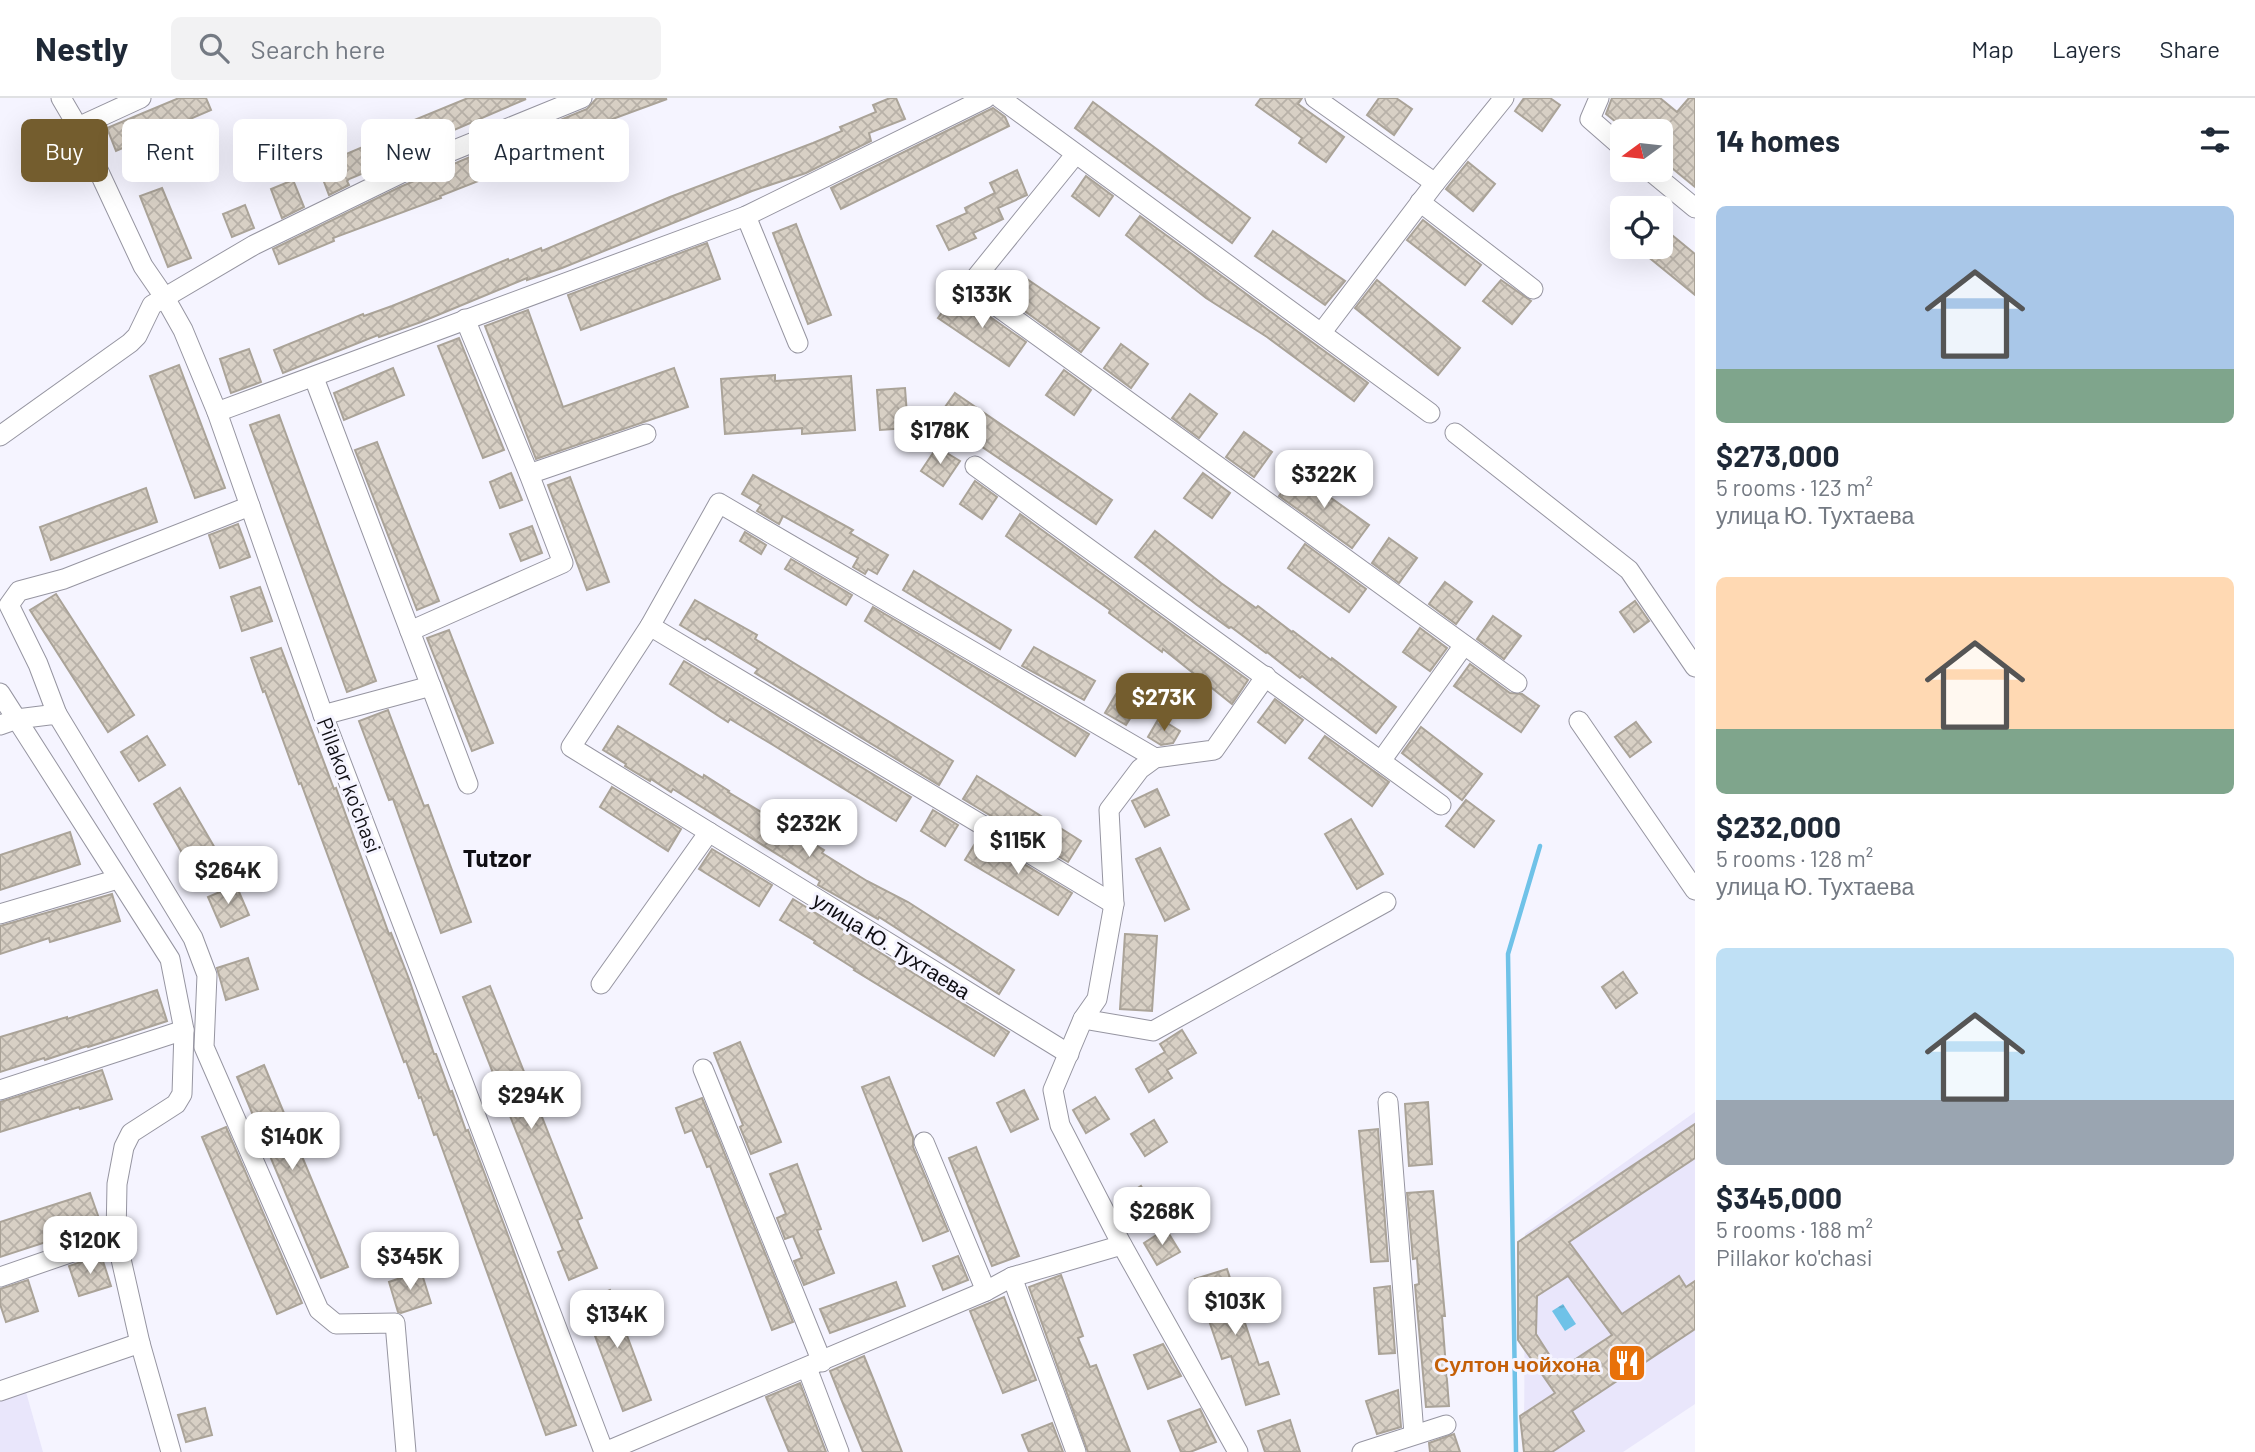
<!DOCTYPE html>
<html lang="en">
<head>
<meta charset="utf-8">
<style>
  :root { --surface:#fff; --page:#f2f2f3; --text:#1f2937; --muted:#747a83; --line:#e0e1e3; --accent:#745d2e }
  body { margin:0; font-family:Barlow,sans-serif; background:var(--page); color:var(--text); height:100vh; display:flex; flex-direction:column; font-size:26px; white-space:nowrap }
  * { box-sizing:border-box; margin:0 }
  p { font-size:23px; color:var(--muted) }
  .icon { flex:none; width:38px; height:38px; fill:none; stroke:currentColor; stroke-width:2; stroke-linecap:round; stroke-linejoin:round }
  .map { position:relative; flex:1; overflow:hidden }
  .drawer { display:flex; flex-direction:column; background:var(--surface); width:560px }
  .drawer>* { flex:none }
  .top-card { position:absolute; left:21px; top:21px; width:665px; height:63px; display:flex; gap:14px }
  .needle { width:46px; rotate:255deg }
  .tools { position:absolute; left:1610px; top:21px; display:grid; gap:14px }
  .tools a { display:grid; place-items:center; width:63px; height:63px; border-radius:10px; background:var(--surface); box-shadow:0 7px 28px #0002; font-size:35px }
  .price { position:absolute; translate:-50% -60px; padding:0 16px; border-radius:14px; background:#fff; color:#222; font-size:23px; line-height:46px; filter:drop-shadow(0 2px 4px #0008) }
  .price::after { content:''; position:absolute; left:50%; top:42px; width:21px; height:16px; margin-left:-10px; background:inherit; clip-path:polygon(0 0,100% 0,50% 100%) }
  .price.current { background:var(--accent); color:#fff }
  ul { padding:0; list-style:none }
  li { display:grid; align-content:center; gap:14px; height:371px; padding:0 21px }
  li span { display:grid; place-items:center; height:217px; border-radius:10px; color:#555 }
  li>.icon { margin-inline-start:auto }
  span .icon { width:126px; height:126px; fill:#fffc; stroke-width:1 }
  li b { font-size:30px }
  h2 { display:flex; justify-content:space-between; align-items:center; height:84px; padding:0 21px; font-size:30px }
  .pill { padding:0 24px; border-radius:10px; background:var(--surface); box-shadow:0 7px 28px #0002; font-size:24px; line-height:63px }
  .pill.current { background:var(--accent); color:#fff }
  header { display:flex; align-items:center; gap:42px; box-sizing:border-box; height:98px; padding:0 35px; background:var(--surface); border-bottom:2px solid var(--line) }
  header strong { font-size:33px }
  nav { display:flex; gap:38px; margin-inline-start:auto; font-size:24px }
  .search { width:490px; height:63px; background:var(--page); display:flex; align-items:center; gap:18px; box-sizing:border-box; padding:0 24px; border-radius:10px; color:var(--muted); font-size:26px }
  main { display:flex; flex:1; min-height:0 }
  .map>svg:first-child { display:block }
  .built { fill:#e9e6fb }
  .water { fill:url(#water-ripples) }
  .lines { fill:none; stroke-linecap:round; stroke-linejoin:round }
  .stream { stroke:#6fc2e8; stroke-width:4.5 }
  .building { fill:url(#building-cross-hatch); stroke:#aaa398; stroke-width:2; fill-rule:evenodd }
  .minor-casing { stroke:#9695a1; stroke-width:21 }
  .minor { stroke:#fff; stroke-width:19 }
  .labels { text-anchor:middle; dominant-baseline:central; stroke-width:6; stroke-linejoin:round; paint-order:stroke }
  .street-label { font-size:21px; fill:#0f0e13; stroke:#f5f4ff }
  .food-label { font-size:21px; font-weight:bold; fill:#c56008; stroke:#f5f4ff; text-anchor:end }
  .quarter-label { font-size:24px; font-weight:bold; fill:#0f0e13; stroke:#f5f4ff }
</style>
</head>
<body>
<header>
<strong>Nestly</strong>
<div class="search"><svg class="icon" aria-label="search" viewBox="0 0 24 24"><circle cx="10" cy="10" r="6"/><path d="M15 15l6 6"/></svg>Search here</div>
<nav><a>Map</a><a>Layers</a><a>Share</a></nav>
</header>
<main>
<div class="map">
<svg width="1695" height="1354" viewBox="0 0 1695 1354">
  <defs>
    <pattern id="water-ripples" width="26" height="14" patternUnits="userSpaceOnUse" patternTransform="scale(1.75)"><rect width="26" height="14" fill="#6fc2e8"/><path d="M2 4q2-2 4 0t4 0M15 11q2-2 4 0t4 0" fill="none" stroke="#5fa6c6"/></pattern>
    <pattern id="building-cross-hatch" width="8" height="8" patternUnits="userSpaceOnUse" patternTransform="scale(1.75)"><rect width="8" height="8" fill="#d8d0c5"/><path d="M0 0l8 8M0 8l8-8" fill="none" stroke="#b8b1a8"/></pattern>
  </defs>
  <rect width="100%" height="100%" fill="#f5f4ff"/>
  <g class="built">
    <polygon points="1695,1014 1695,1306 1623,1354 1524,1354 1525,1136"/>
    <polygon points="26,1294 43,1354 0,1354 0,1303"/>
  </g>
  <polygon class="water" points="1563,1206 1576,1226 1565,1233 1552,1213"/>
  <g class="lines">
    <polyline class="stream" points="1516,1354 1508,856 1540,748"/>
  </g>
  <g class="building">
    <polygon points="179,0 206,0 211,12 116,53 107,30"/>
    <polygon points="468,0 526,1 417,48 407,25"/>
    <polygon points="597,0 667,1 577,34 580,40 523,64 514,41 587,11"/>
    <polygon points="890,0 896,0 905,21 869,35 871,43 806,75 752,93 562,170 527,182 527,180 421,224 379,239 378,237 283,275 274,252 363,216 364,218 392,208 508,161 509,163 541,150 542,153 670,99 813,45 842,33 840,29 876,14 873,7"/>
    <polygon points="1261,0 1302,0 1298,6 1344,39 1326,64 1299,45 1302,40 1256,7"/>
    <polygon points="1379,0 1396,0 1412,11 1394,37 1367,17"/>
    <polygon points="1524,0 1550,0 1560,7 1542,33 1515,13"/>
    <polygon points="1612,0 1660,0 1677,14 1689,0 1695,0 1695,89 1661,61 1661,33 1627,33 1606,16"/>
    <polygon points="1093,4 1250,120 1232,145 1075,30"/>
    <polygon points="993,10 1005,19 1009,28 841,111 831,90"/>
    <polygon points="379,42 388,65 349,81 347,83 349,87 329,97 318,68"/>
    <polygon points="472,58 481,82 440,98 441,100 333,140 334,143 279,166 273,151 400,89"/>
    <polygon points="1468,64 1495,86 1473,113 1446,91"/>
    <polygon points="1017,72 1027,97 998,110 1003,121 973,135 976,140 949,152 937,128 967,115 965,110 995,95 990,85"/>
    <polygon points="1086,78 1113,98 1099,118 1072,98"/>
    <polygon points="293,82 304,109 282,120 271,91"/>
    <polygon points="162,90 191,160 168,169 140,98"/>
    <polygon points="245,107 254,130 232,139 223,116"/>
    <polygon points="1140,118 1368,285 1354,303 1267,239 1206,200 1126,137"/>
    <polygon points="1423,122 1481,167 1465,187 1407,142"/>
    <polygon points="796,126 831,217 808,226 773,135"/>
    <polygon points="1661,128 1695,156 1695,197 1636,149 1661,149"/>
    <polygon points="1273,133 1345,183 1325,207 1255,158"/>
    <polygon points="707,145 720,181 581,232 568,197"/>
    <polygon points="1024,179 1099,230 1081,254 1008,201"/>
    <polygon points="1377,182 1460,250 1438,277 1355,210"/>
    <polygon points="1501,182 1531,203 1512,226 1483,203"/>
    <polygon points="956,195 1026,244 1009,268 938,220"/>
    <polygon points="528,212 563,309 674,270 688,309 536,361 485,228"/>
    <polygon points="459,240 504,352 483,360 438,248"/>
    <polygon points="1121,246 1148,266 1131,290 1104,270"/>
    <polygon points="249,251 261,284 231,295 220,261"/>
    <polygon points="179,267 225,390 195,400 150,278"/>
    <polygon points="393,270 404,297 344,322 334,295"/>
    <polygon points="1064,272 1091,292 1074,317 1046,297"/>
    <polygon points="775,277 775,283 851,278 855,332 802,336 802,330 725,336 721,281"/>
    <polygon points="905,290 908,330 880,332 877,292"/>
    <polygon points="955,295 1112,402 1096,426 938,319"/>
    <polygon points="1190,296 1217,316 1199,340 1172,320"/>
    <polygon points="279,317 376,583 347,594 250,327"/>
    <polygon points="1244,334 1272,354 1254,379 1226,359"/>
    <polygon points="377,344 439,503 417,512 355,352"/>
    <polygon points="937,349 960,363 943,388 921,373"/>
    <polygon points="511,375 522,402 500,410 490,384"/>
    <polygon points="1203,375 1230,395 1212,420 1184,400"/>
    <polygon points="1296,375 1369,427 1352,450 1279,398"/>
    <polygon points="753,377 853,432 850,435 888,457 877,476 868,471 865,476 853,469 858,460 783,418 779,426 757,413 761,407 742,396"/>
    <polygon points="570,379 609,484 587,492 548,387"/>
    <polygon points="975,383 997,399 982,421 960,406"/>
    <polygon points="146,390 157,424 51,462 40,429"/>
    <polygon points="1020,416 1248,582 1232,606 1163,551 1162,554 1109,515 1110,512 1006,438"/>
    <polygon points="238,426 250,459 220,470 209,437"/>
    <polygon points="532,428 542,455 521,463 510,436"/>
    <polygon points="1155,433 1221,485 1256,510 1258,508 1292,534 1293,533 1331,562 1332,560 1396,609 1376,635 1302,578 1300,580 1267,554 1266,555 1231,529 1229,530 1197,507 1135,459"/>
    <polygon points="745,434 766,447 761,456 740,443"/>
    <polygon points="1389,440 1417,460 1399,485 1372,465"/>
    <polygon points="1305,446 1366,491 1349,514 1288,470"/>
    <polygon points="791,461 852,497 846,507 785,471"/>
    <polygon points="914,473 1011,532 1000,551 903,492"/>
    <polygon points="1445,484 1472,504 1456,526 1429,506"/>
    <polygon points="260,489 272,523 242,533 231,499"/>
    <polygon points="56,496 134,617 108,634 30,512"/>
    <polygon points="695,502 757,537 755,541 953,663 939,687 755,575 758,571 707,540 705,542 680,527"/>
    <polygon points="1635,503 1649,523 1634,534 1620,514"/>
    <polygon points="873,509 1089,636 1075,658 865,523"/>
    <polygon points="1493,518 1521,538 1504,561 1477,541"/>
    <polygon points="1420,530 1447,550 1430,573 1403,554"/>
    <polygon points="449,532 493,645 472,653 427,540"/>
    <polygon points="1034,549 1095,583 1084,602 1022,568"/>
    <polygon points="281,550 334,691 336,690 389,836 391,835 409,881 434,956 436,956 450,994 452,993 466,1033 468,1032 506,1132 576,1327 546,1337 437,1036 434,1037 421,999 419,1000 406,963 404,964 301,685 299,686 265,593 263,594 251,560"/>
    <polygon points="684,563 911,699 896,723 773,647 730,621 728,624 670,586"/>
    <polygon points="1470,566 1510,595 1522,596 1539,608 1521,634 1454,588"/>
    <polygon points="1116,596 1138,608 1126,627 1105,615"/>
    <polygon points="1275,601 1303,622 1285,645 1258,624"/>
    <polygon points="388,612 424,708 428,707 471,824 441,835 393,701 389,702 359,623"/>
    <polygon points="1159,620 1180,633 1173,645 1161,647 1148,639"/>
    <polygon points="1636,624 1651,644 1630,659 1615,639"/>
    <polygon points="618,628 703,680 704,677 729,693 728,694 824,752 822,755 867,783 908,804 1014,872 999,896 879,819 878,821 818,787 820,783 673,691 671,694 651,681 650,683 625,668 626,666 603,652"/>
    <polygon points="1421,629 1482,676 1462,702 1402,655"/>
    <polygon points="147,638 165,667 139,683 121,654"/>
    <polygon points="1325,638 1389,684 1372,708 1309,660"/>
    <polygon points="977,678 1081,743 1068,764 963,701"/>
    <polygon points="612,689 681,731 668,753 600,709"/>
    <polygon points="180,690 223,764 197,781 154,706"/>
    <polygon points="1157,691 1169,717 1145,729 1132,703"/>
    <polygon points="1466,702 1494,723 1474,749 1446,728"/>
    <polygon points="933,712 958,727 945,748 921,733"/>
    <polygon points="1351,721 1383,776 1357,791 1325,736"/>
    <polygon points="70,734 80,766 0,792 0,757"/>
    <polygon points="979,739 1072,795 1058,817 965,762"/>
    <polygon points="1160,750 1189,811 1165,823 1136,761"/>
    <polygon points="712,751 772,787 759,808 699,771"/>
    <polygon points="236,787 249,817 221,829 208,799"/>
    <polygon points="112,796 120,823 50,844 49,840 0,856 0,828"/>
    <polygon points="793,801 1009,934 994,958 854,872 855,871 814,845 815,843 780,822"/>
    <polygon points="1125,836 1157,838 1152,913 1120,911"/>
    <polygon points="248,860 258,891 226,902 217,870"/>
    <polygon points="1623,874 1637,895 1616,910 1602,889"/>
    <polygon points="490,888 582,1120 577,1122 597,1170 569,1182 558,1154 563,1152 463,899"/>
    <polygon points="157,892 167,923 88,949 87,948 45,962 44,960 0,974 0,939 67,919 67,921"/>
    <polygon points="1182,932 1196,955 1167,972 1172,980 1149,994 1136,971 1165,954 1160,946"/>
    <polygon points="740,944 781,1044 751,1056 740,1029 743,1027 714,955"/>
    <polygon points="264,967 348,1169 321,1180 237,979"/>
    <polygon points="102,972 112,1001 80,1011 79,1009 0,1034 0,1004"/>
    <polygon points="889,979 913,1039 913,1049 948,1133 923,1143 862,989"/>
    <polygon points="1024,992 1038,1021 1011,1034 997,1005"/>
    <polygon points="1095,999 1109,1021 1086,1035 1073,1012"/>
    <polygon points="702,1000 793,1224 772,1232 710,1068 707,1069 692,1032 685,1035 676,1010"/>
    <polygon points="1428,1004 1432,1066 1409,1068 1405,1006"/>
    <polygon points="1154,1022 1167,1044 1145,1058 1131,1036"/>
    <path d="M1695 1026V1060L1569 1144 1622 1216 1679 1178 1686 1189 1695 1183V1231L1572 1313 1584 1333 1552 1354H1524L1520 1318 1555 1295 1518 1242V1144ZM1568 1178 1612 1237 1559 1272 1536 1236 1537 1198Z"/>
    <polygon points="226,1029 302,1205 277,1216 202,1039"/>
    <polygon points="1378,1031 1388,1163 1371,1164 1359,1033"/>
    <polygon points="976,1049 1019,1158 992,1168 949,1060"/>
    <polygon points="797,1066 821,1131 817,1132 834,1175 804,1187 794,1163 802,1160 793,1138 785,1141 777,1120 786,1116 770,1076"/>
    <polygon points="1141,1088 1155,1110 1132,1124 1119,1102"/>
    <polygon points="1433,1093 1445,1218 1442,1218 1449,1308 1426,1309 1415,1187 1419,1186 1417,1160 1413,1161 1407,1095"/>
    <polygon points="90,1095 101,1126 0,1159 0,1124"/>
    <polygon points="1166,1131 1180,1154 1157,1167 1144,1145"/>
    <polygon points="101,1157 111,1188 79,1198 69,1168"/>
    <polygon points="958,1158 968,1182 943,1192 933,1168"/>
    <polygon points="1227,1171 1259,1267 1268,1264 1279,1296 1246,1307 1231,1258 1222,1261 1195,1181"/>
    <polygon points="421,1173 431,1205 401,1215 398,1214 389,1184"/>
    <polygon points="1061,1177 1083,1238 1078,1240 1090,1269 1096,1267 1130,1354 1088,1354 1029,1189"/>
    <polygon points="28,1182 38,1213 6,1224 0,1206 0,1191"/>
    <polygon points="896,1184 905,1208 830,1235 820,1211"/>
    <polygon points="1390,1188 1395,1255 1379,1256 1374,1190"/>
    <polygon points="610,1192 651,1302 623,1313 582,1203"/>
    <polygon points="1004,1199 1036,1282 1003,1295 970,1213"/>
    <polygon points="1163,1246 1181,1278 1148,1291 1134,1257"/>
    <polygon points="864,1258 879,1295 902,1354 863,1354 842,1303 830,1273"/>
    <polygon points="800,1285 826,1354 789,1354 766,1299"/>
    <polygon points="1398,1292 1401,1329 1377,1336 1366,1303"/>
    <polygon points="205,1310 212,1337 186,1344 178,1317"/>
    <polygon points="1200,1311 1216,1344 1190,1354 1181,1354 1168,1323"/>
    <polygon points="1290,1322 1300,1354 1265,1354 1258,1333"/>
    <polygon points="1052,1325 1063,1354 1029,1354 1022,1337"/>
    <polygon points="1454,1336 1460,1354 1430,1354 1429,1345"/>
  </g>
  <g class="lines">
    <g class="minor-casing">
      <g id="minor">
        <polyline points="61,0 78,29 143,168 165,200 183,232 217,314 326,625 604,1354"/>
        <polyline points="1000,0 1430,315"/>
        <polyline points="1315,0 1435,85"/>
        <polyline points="1599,0 1590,21 1622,49"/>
        <polyline points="78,29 141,0"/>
        <polyline points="1075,57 969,188 1517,585"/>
        <polyline points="1649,72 1695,110"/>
        <polyline points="1420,104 1533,191"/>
        <polyline points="746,118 798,245"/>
        <polyline points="1322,234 1435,85 1504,0"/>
        <polyline points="314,280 468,686"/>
        <polyline points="217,314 746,118 986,0"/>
        <polyline points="1455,335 1629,472 1695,569"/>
        <polyline points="0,338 130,245 137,238 152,207 254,147 420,66 582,0"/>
        <polyline points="975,368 1441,707"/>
        <polyline points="529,376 646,336"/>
        <polyline points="650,528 1114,806"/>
        <polyline points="410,533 563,465 529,376 465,221"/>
        <polyline points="0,595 170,861 184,932 182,996 176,1006 131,1035 124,1049 117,1086 116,1139 140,1245 171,1354"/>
        <polyline points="57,616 38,566 9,507 19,493 64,481 250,408"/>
        <polyline points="323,617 431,588"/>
        <polyline points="1579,623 1695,792"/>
        <polyline points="0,627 17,621 57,616 193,840 207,877 204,949 319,1212 336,1226 395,1225 406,1354"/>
        <polyline points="1381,663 1464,547"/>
        <polyline points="0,816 118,781"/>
        <polyline points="601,886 709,734"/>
        <polyline points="1083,921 1153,933 1386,804"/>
        <polyline points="1069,956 571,649 650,528 719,405 1155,660"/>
        <polyline points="703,971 822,1264"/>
        <polyline points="0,992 184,932"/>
        <polyline points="1388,1004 1414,1336"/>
        <polyline points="924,1044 986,1193"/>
        <polyline points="0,1179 116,1139"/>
        <polyline points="1012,1179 1076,1354"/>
        <polyline points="807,1270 839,1354"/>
        <polyline points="0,1293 140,1245"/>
        <polyline points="605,1354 986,1193 1012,1179 1122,1147"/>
        <polyline points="1238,1354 1122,1147 1060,1027 1053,992 1083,921 1097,901 1114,806 1109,712 1140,671 1155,660 1214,652 1266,578"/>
        <polyline points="1362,1354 1446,1327"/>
      </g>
    </g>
    <use href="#minor" class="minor"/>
  </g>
  <defs>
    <g id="restaurant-square" transform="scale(2.0125)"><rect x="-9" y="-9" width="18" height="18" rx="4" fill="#e8710a" stroke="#f5f4ff"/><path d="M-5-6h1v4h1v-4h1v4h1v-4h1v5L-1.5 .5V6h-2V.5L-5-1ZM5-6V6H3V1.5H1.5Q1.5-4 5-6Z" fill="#fff"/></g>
  </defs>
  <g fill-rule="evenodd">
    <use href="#restaurant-square" x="1627" y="1265"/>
  </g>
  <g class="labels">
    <g class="street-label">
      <text transform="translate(350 687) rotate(69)">Pillakor ko'chasi</text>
      <text transform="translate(892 847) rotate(32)">улица Ю. Тухтаева</text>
    </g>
    <g class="food-label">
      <text x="1600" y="1265">Султон чойхона</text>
    </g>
    <g class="quarter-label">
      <text x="497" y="759">Tutzor</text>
    </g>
  </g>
</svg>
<div class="tools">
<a><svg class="needle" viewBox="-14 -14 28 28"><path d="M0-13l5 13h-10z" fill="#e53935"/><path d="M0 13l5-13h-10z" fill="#747a83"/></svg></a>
<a><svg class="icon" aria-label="locate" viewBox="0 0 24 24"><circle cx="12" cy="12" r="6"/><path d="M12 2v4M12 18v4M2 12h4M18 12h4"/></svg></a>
</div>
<b class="price" style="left:982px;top:232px">$133K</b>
<b class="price" style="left:940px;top:368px">$178K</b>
<b class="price" style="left:1324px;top:412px">$322K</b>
<b class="price current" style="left:1164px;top:635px">$273K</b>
<b class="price" style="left:809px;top:761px">$232K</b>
<b class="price" style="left:1018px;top:778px">$115K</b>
<b class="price" style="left:228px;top:808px">$264K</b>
<b class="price" style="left:531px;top:1033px">$294K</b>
<b class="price" style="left:292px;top:1074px">$140K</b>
<b class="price" style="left:1162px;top:1149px">$268K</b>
<b class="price" style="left:90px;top:1178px">$120K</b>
<b class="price" style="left:410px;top:1194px">$345K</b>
<b class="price" style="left:1235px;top:1239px">$103K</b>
<b class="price" style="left:617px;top:1252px">$134K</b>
<div class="top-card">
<a class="pill current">Buy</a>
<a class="pill">Rent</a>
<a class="pill">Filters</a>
<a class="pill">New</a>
<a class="pill">Apartment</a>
</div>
</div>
<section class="drawer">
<h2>14 homes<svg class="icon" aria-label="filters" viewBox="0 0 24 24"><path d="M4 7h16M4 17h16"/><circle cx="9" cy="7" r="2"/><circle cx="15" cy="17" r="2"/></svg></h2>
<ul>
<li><span style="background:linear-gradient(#a9c7e8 75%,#7fa58c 0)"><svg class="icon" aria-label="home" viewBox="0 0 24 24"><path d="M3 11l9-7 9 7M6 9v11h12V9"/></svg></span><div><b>$273,000</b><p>5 rooms · 123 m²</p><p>улица Ю. Тухтаева</p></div></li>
<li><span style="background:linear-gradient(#ffd9b3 70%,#7fa58c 0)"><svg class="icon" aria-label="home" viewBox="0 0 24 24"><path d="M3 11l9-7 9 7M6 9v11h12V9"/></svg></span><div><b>$232,000</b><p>5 rooms · 128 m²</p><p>улица Ю. Тухтаева</p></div></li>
<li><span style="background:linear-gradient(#bfe0f5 70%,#9aa5b1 0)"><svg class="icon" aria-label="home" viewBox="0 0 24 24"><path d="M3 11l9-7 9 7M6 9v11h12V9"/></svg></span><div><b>$345,000</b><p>5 rooms · 188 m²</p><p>Pillakor ko'chasi</p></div></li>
</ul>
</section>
</main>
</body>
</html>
